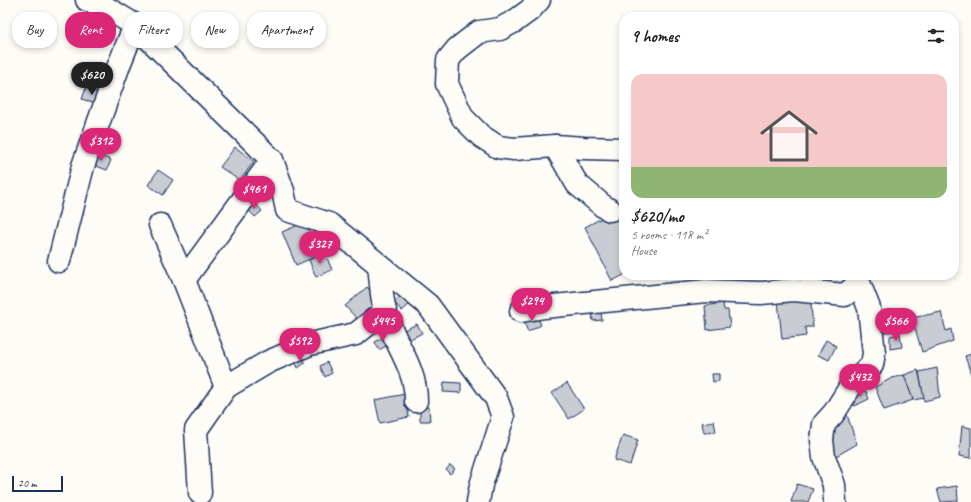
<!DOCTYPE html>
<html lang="en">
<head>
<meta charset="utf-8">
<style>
  :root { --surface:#fff; --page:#f2f2f2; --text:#222; --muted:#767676; --line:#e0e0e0; --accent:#db2777 }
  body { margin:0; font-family:Caveat,sans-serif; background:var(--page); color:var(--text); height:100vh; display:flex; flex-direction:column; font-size:15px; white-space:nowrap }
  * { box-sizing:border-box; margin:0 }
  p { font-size:13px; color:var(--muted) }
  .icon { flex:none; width:22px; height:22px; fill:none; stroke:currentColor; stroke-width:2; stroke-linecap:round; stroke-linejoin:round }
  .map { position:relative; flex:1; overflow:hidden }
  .side { position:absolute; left:619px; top:12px; width:340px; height:268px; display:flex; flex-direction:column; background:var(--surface); border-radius:16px; box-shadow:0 2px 6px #0003 }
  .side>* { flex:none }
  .top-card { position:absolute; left:12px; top:12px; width:380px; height:36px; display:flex; gap:8px }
  .scale { position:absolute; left:12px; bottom:10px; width:51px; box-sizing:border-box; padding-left:4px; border:2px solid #1b2f5e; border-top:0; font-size:11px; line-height:14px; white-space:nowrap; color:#1b2f5e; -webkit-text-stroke:3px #fdfcf7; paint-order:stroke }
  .price { position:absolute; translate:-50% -34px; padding:0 9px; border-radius:14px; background:var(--accent); color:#fff; font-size:13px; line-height:26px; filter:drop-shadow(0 1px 2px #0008) }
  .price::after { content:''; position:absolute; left:50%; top:24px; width:12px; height:9px; margin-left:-6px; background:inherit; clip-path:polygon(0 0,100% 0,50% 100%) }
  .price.active { background:#222; color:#fff }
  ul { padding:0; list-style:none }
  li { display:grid; align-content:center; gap:8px; height:212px; padding:0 12px }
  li+li { border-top:1px solid var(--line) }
  li span { display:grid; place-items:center; height:124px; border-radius:12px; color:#555 }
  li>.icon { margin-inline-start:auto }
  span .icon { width:72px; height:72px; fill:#fffc; stroke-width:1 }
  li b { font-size:17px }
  h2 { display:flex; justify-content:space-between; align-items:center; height:48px; padding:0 12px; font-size:17px }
  .pill { padding:0 14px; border-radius:16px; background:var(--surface); box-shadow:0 2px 6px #0003; font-size:14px; line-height:36px }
  .pill.active { background:var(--accent); color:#fff }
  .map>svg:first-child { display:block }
  .building { fill:#c9ccd3; stroke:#1b2f5e }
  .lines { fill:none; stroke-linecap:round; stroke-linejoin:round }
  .minor-casing { stroke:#1b2f5e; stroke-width:25 }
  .minor { stroke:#fdfcf7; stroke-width:22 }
</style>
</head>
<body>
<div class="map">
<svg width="971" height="502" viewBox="0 0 971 502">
  <rect width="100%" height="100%" fill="#fdfcf7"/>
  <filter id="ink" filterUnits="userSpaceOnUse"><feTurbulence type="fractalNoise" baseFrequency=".025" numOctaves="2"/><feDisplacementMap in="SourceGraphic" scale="8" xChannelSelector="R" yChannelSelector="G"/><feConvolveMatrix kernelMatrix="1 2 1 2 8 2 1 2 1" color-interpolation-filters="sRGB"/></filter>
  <g filter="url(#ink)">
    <g class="building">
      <polygon points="222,13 236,36 218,47 204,23"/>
      <polygon points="86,88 102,94 98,105 82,99"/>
      <polygon points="235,147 254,161 240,181 220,167"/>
      <polygon points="96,154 111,160 107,170 91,164"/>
      <polygon points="158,170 173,180 163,195 148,185"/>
      <polygon points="254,202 262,211 255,217 247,208"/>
      <polygon points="615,211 620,221 624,219 624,275 612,281 585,227"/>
      <polygon points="310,220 324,253 296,265 282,232"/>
      <polygon points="325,253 332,270 316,277 309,260"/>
      <polygon points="367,287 381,303 360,322 345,306"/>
      <polygon points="810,293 813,327 805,327 806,336 782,339 778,301"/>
      <polygon points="402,295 410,304 402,311 394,302"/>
      <polygon points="723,303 724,310 728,310 730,327 707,330 705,306"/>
      <polygon points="941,312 946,331 951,329 953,341 922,352 912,318"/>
      <polygon points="536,313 541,325 528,332 523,320"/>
      <polygon points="601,313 602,320 593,321 592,314"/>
      <polygon points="897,319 899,331 884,332 884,320"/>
      <polygon points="417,324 422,333 403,343 398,333"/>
      <polygon points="900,334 902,347 890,349 890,336"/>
      <polygon points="387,335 391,343 379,350 375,342"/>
      <polygon points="826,340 836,346 829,360 818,355"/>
      <polygon points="971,354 971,374 965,356"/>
      <polygon points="302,357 305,363 298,368 295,361"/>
      <polygon points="327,362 332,373 325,377 320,366"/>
      <polygon points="937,368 940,397 924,401 919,372"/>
      <polygon points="918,370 924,398 913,400 904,375"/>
      <polygon points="712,374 719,374 719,381 713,382"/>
      <polygon points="904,375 913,400 884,410 875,387 892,378"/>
      <polygon points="444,382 461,383 461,393 443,392"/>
      <polygon points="567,383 584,409 569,419 552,393"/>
      <polygon points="866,391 869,399 854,406 853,395"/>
      <polygon points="405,394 409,417 380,423 375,400"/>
      <polygon points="429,407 430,421 420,421 420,408"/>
      <polygon points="846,412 857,444 831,459 828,423"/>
      <polygon points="714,421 716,432 704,433 702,423"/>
      <polygon points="962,426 971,428 971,458 959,456"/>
      <polygon points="623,435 638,440 630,465 614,460"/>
      <polygon points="450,465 455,469 450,474 446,470"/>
      <polygon points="797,484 813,489 808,502 791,502"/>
      <polygon points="957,486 958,501 941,502 937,489"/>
    </g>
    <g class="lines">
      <g class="minor-casing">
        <g id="minor">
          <polyline points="87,0 103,6 135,25 272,160 283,191 287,210 329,224 428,305 496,398 503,417 481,485 478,502"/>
          <polyline points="539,0 530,10 515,21 500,29 479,32 457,49 448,60 447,84 463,118 481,136 498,147 514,149 555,146 584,148 624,149"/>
          <polyline points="555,146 577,184 603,206 610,210"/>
          <polyline points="160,225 184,280 226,387"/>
          <polyline points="59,261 83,166 119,65 135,25"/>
          <path d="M379 265C381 280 381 296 385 311 393 343 416 366 416 401"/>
          <polyline points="184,280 272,160"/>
          <polyline points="521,311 544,307 706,291 761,293 794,290 845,295 859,283"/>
          <polyline points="200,493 196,430 226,387 268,362 310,344 356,334 385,311"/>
          <polyline points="835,502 834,485 824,457 822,440 824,424 834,413 852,384 872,365 874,353 869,308 856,275"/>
        </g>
      </g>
      <use href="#minor" class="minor"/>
    </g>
  </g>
</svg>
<div class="scale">20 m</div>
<b class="price active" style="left:92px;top:96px">$620</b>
<b class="price" style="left:101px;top:162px">$312</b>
<b class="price" style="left:254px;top:210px">$461</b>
<b class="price" style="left:320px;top:265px">$327</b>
<b class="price" style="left:532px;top:322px">$294</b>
<b class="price" style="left:383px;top:342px">$445</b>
<b class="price" style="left:896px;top:342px">$566</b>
<b class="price" style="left:300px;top:362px">$592</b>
<b class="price" style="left:860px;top:398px">$432</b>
<div class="top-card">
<a class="pill">Buy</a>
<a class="pill active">Rent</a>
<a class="pill">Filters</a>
<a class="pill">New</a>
<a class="pill">Apartment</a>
</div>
<section class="side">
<h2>9 homes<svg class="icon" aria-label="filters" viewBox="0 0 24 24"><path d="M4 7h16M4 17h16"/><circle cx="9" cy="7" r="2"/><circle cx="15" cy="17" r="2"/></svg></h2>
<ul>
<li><span style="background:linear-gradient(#f6c9c9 75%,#8fb573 0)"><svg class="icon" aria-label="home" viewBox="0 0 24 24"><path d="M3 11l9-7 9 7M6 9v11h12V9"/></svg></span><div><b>$620/mo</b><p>5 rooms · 118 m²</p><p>House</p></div></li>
</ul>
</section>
</div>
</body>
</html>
